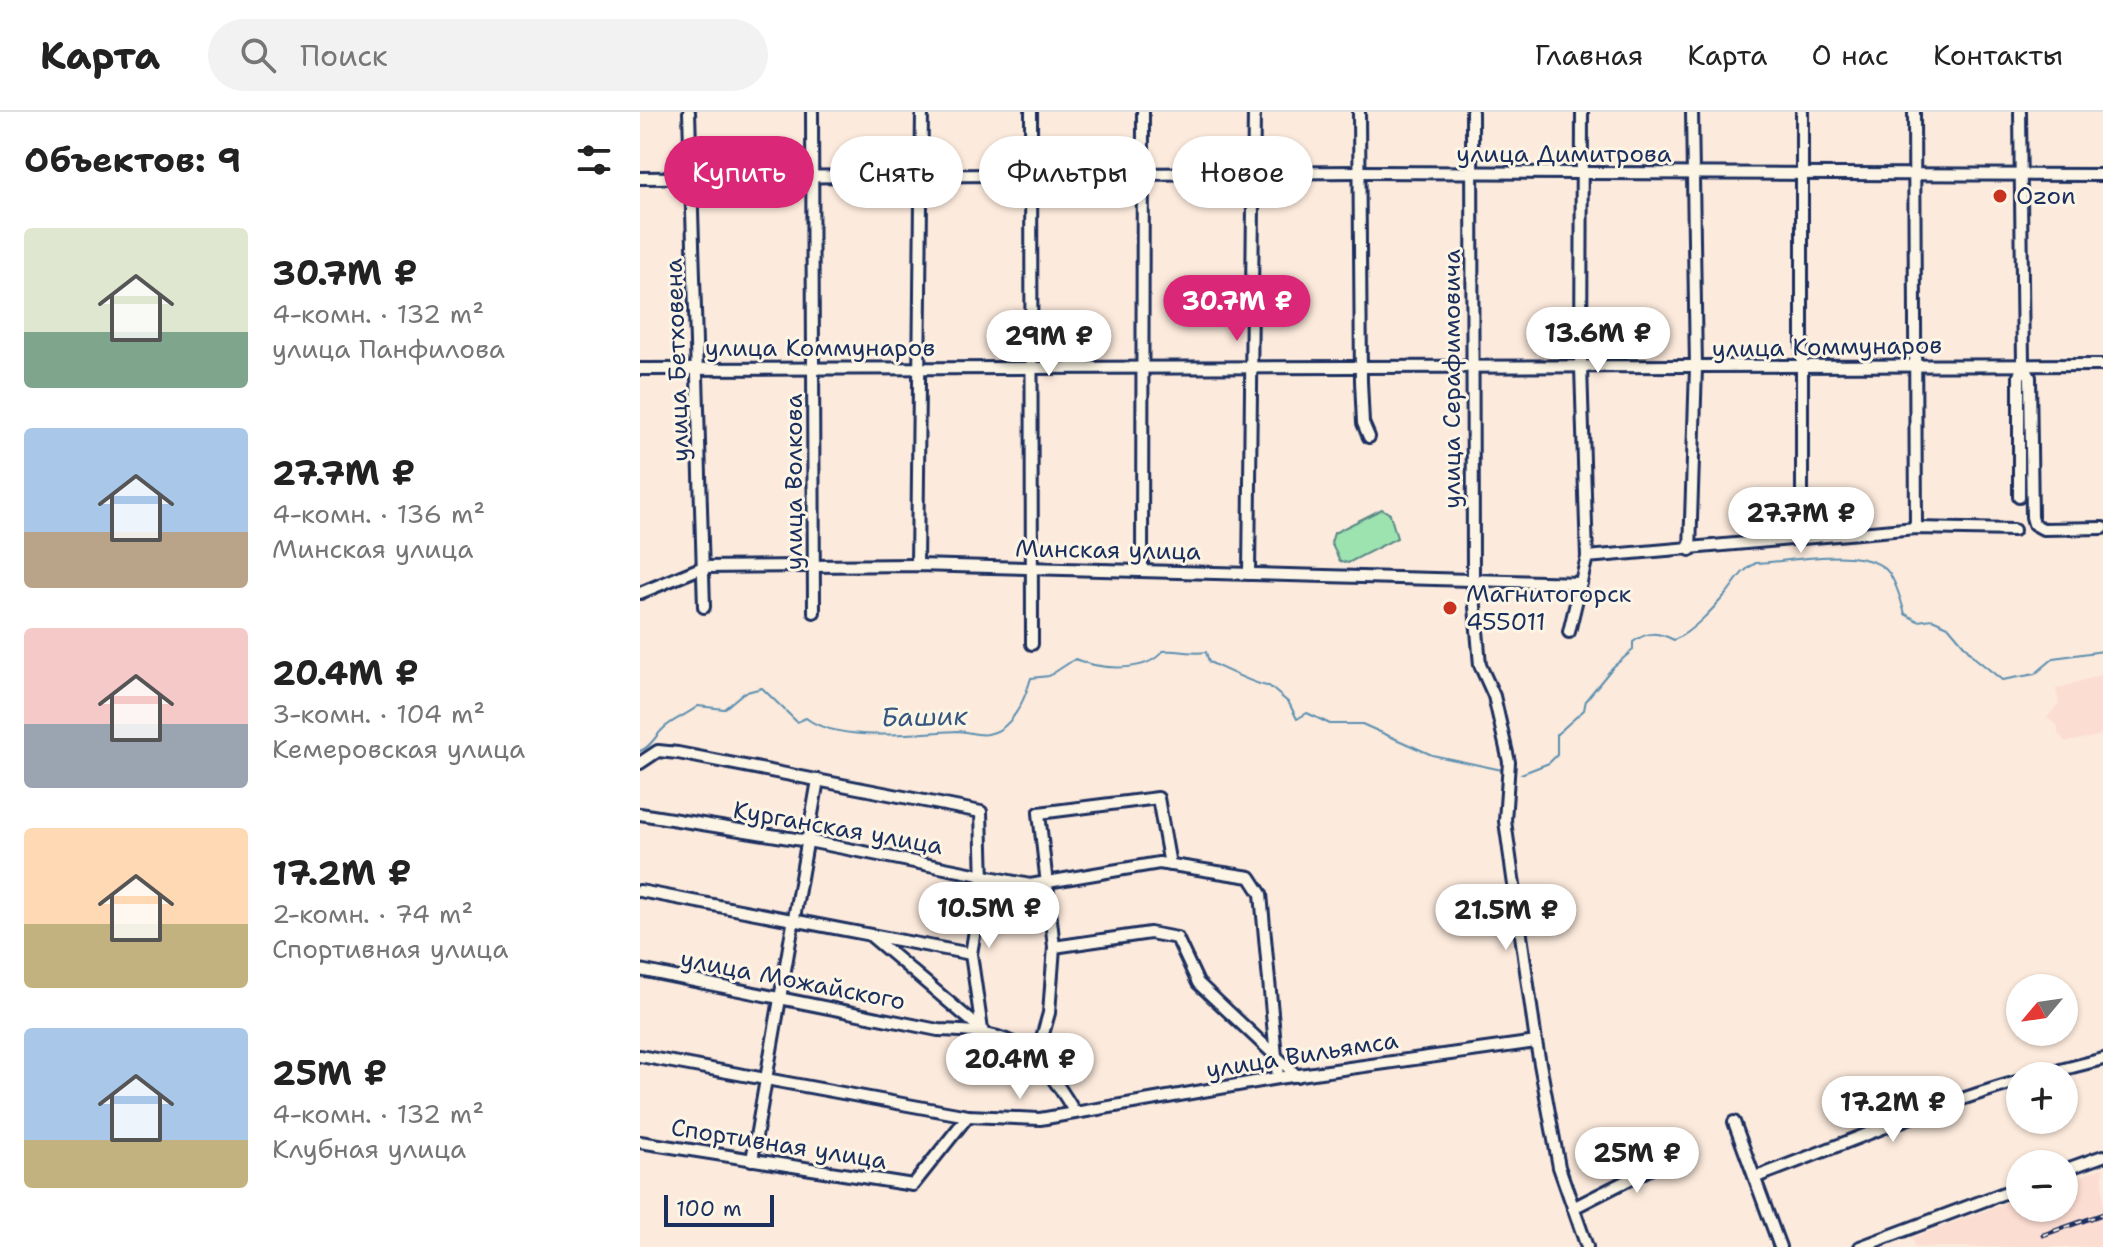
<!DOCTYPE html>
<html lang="ru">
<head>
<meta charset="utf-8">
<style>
  :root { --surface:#fff; --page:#f2f2f2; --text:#222; --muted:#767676; --line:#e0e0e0; --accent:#db2777 }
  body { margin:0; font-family:"Shantell Sans",sans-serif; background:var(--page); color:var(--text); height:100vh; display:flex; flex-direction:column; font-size:30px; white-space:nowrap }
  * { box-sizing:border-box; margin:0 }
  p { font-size:26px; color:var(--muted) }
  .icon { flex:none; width:44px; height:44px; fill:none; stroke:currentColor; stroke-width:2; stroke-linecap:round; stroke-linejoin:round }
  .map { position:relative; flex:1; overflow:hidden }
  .details { display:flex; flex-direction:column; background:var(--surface); width:640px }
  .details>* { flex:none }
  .top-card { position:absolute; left:24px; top:24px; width:760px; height:72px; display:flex; gap:16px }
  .needle { width:52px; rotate:241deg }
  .tools { position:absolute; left:1366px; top:862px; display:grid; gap:16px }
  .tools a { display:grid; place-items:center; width:72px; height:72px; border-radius:50%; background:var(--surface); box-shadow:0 2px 6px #0004; font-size:40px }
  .scale { position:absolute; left:24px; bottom:20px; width:110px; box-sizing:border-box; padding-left:8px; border:4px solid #1b2f5e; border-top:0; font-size:22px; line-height:28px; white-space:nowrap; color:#1b2f5e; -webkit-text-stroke:6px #fcf5e5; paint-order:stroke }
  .price { position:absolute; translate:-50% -68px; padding:0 18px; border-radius:28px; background:#fff; color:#222; font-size:26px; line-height:52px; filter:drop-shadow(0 2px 4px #0008) }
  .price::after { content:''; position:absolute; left:50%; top:48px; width:24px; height:18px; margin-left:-12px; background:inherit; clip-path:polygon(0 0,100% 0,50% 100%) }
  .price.on { background:var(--accent); color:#fff }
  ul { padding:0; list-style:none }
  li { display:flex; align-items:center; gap:24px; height:200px; padding:0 24px }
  li span { display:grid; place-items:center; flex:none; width:224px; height:160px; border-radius:8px; color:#555 }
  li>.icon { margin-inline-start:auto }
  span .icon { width:96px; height:96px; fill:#fffc; stroke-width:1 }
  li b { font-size:34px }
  h2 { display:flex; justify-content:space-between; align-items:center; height:96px; padding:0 24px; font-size:34px }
  .pill { padding:0 28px; border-radius:36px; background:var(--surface); box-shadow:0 2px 6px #0004; font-size:28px; line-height:72px }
  .pill.on { background:var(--accent); color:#fff }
  header { display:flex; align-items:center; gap:48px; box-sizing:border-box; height:112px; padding:0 40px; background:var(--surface); border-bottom:2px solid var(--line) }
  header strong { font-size:38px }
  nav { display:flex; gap:44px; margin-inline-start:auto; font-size:28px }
  .search { width:560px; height:72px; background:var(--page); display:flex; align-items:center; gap:20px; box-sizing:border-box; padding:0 28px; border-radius:44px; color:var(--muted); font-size:30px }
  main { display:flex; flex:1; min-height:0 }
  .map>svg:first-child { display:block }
  .built { fill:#fcddd2 }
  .green { fill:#9ce3b0; stroke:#5c8987; stroke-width:2 }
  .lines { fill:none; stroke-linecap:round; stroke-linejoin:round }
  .stream { stroke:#5b8fb0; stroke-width:2 }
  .minor-casing { stroke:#1b2f5e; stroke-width:16 }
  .minor { stroke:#fcf5e5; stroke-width:10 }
  .rail-casing { stroke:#1b2f5e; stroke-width:5 }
  .rail { stroke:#fcf5e5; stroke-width:2; stroke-dasharray:6; stroke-linecap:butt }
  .poi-dot { fill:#c8321e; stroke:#fcf5e5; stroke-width:3 }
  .labels { text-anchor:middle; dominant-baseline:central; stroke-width:6; stroke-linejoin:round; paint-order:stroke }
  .street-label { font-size:24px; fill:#1b2f5e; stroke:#fcf5e5 }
  .poi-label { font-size:24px; fill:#1b2f5e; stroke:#fcf5e5; text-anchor:start }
  .water-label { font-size:26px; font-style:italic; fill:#365780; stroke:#fcf5e5 }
</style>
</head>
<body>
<header>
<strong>Карта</strong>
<div class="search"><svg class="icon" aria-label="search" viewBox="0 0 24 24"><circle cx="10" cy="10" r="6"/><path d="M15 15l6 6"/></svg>Поиск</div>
<nav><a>Главная</a><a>Карта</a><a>О нас</a><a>Контакты</a></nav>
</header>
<main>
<section class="details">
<h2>Объектов: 9<svg class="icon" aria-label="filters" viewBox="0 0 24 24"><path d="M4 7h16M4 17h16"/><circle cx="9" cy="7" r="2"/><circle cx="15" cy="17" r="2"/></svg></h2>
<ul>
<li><span style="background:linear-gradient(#dfe7d0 65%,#7fa58c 0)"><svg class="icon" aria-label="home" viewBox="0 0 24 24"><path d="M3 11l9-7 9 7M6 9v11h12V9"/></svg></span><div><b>30.7M ₽</b><p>4-комн. · 132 m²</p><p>улица Панфилова</p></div></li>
<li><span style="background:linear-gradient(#a9c7e8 65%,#b9a48a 0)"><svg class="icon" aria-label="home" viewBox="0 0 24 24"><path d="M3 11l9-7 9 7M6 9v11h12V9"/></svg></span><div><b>27.7M ₽</b><p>4-комн. · 136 m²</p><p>Минская улица</p></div></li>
<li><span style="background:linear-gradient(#f6c9c9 60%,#9aa5b1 0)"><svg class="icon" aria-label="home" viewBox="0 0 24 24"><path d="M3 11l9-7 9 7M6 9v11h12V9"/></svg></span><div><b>20.4M ₽</b><p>3-комн. · 104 m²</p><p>Кемеровская улица</p></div></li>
<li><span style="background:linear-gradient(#ffd9b3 60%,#c2b280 0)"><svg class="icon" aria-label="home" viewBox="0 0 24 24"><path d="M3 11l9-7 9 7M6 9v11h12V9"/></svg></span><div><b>17.2M ₽</b><p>2-комн. · 74 m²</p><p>Спортивная улица</p></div></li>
<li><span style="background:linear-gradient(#a9c7e8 70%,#c2b280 0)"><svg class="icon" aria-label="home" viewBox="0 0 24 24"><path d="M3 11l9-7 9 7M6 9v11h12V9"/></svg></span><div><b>25M ₽</b><p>4-комн. · 132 m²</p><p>Клубная улица</p></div></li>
</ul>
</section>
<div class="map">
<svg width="1463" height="1135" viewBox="0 0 1463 1135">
  <rect width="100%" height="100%" fill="#fceadc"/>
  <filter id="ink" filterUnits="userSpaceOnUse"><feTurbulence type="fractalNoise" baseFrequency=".0125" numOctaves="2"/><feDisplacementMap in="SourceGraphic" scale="16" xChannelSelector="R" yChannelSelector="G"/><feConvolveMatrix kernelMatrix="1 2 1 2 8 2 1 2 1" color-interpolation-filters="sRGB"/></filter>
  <g filter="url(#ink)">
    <g class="built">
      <polygon points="1463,562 1463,623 1426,630 1418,621 1418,614 1407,606 1419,592 1416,577"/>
      <polygon points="1463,1056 1463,1135 1275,1135 1272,1126 1380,1086 1380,1096 1424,1096 1424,1070"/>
    </g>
    <polygon class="green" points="742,397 750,402 757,426 708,451 700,449 691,431 694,421"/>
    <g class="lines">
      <g class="stream">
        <path d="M0 639C11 635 15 624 24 616 33 607 47 603 58 594L84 597 103 581 122 576 157 610 166 606C198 631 276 621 317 619 327 619 338 624 348 622 373 618 385 586 391 566L409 564 435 547C460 558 506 561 523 539 538 537 551 543 566 540L569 550C580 555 620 575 629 574L649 591 657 607 667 601 690 612H722L792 643 862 658"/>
        <path d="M881 662 909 651 917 643V622L944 598 946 588 973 555 993 538V530C1008 519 1018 520 1034 528 1053 519 1072 498 1086 482 1097 469 1100 459 1116 451 1149 450 1228 432 1249 461 1257 472 1261 489 1265 502L1278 509 1292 507 1308 514 1335 546 1362 568 1395 562 1414 546 1463 539"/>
      </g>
      <g class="minor-casing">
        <g id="minor">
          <polyline points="49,0 64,495"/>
          <polyline points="172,0 174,500"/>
          <polyline points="391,0 392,532"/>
          <polyline points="719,0 721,269 723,311 729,325"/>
          <polyline points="832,0 833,471 840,553 854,584 869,650 865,709 896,930 919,1055 947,1135"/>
          <polyline points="1162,0 1162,426"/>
          <polyline points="1274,0 1276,416"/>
          <polyline points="1380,0 1383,252 1390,265 1392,405 1394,412 1403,417 1463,416"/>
          <polyline points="0,66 718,60 1463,63"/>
          <polyline points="0,257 1463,253"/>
          <polyline points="1379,385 1379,264 1383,252"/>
          <polyline points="1050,438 1056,256 1052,0"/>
          <polyline points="947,445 1276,416 1374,418"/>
          <polyline points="277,453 282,0"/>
          <polyline points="502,458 503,0"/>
          <polyline points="609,462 614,0"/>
          <polyline points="0,481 63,455 277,453 941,471"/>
          <polyline points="929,520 947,445 941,255 942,0"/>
          <polyline points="0,651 18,639 38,641 341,700 343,771 331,842 342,918"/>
          <polyline points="0,702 168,729 390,773 519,751 610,765 621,782 638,966"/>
          <polyline points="0,779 331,842"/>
          <polyline points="231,824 342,918"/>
          <polyline points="414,835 510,821 537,826 558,871 657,964"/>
          <path d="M0 858 298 918C374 919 396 935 434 999"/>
          <polyline points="397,943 409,901 414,835 399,701 518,686 530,753"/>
          <polyline points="0,944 328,1004 400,1007 638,966 896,930"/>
          <polyline points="1397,964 1463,947"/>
          <polyline points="1094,1010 1140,1135"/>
          <polyline points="0,1030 273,1073 328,1004"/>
          <polyline points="112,1048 178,668"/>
          <polyline points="1424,1058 1463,1044"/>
          <path d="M1116 1065C1203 1033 1290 994 1380 969"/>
          <polyline points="933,1096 1045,1039"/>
          <polyline points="1220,1135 1380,1075"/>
        </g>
      </g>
      <use href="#minor" class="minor"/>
      <g class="rail-casing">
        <polyline id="rail" points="1403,1123 1463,1102"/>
      </g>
      <use href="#rail" class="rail"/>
    </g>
  </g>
  <g class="poi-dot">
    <circle cx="1360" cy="84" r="8"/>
    <circle cx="810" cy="496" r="8"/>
  </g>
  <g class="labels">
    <g class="street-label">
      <text x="924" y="42">улица Димитрова</text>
      <text transform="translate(1187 235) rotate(-1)">улица Коммунаров</text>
      <text x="180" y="236">улица Коммунаров</text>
      <text transform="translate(37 248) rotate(-92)">улица Бетховена</text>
      <text transform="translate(812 267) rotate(-90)">улица Серафимовича</text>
      <text transform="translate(154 370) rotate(-90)">улица Волкова</text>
      <text transform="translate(468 438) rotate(1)">Минская улица</text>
      <text transform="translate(198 716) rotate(10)">Курганская улица</text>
      <text transform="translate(153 868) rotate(11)">улица Можайского</text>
      <text transform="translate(662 943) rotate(-9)">улица Вильямса</text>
      <text transform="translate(139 1032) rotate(9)">Спортивная улица</text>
    </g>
    <g class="poi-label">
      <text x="1376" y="84">Ozon</text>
      <text x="826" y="482">Магнитогорск<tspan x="826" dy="28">455011</tspan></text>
    </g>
    <g class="water-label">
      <text transform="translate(284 604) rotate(-1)">Башик</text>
    </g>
  </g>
</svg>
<div class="tools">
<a><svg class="needle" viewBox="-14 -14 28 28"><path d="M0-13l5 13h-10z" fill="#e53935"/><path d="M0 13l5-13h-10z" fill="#767676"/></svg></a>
<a>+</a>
<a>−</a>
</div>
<div class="scale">100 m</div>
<b class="price on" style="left:597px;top:231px">30.7M ₽</b>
<b class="price" style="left:958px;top:263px">13.6M ₽</b>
<b class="price" style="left:409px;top:266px">29M ₽</b>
<b class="price" style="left:1161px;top:443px">27.7M ₽</b>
<b class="price" style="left:349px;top:838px">10.5M ₽</b>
<b class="price" style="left:866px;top:840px">21.5M ₽</b>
<b class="price" style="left:380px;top:989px">20.4M ₽</b>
<b class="price" style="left:1253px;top:1032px">17.2M ₽</b>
<b class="price" style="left:997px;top:1083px">25M ₽</b>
<div class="top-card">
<a class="pill on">Купить</a>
<a class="pill">Снять</a>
<a class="pill">Фильтры</a>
<a class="pill">Новое</a>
</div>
</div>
</main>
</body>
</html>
